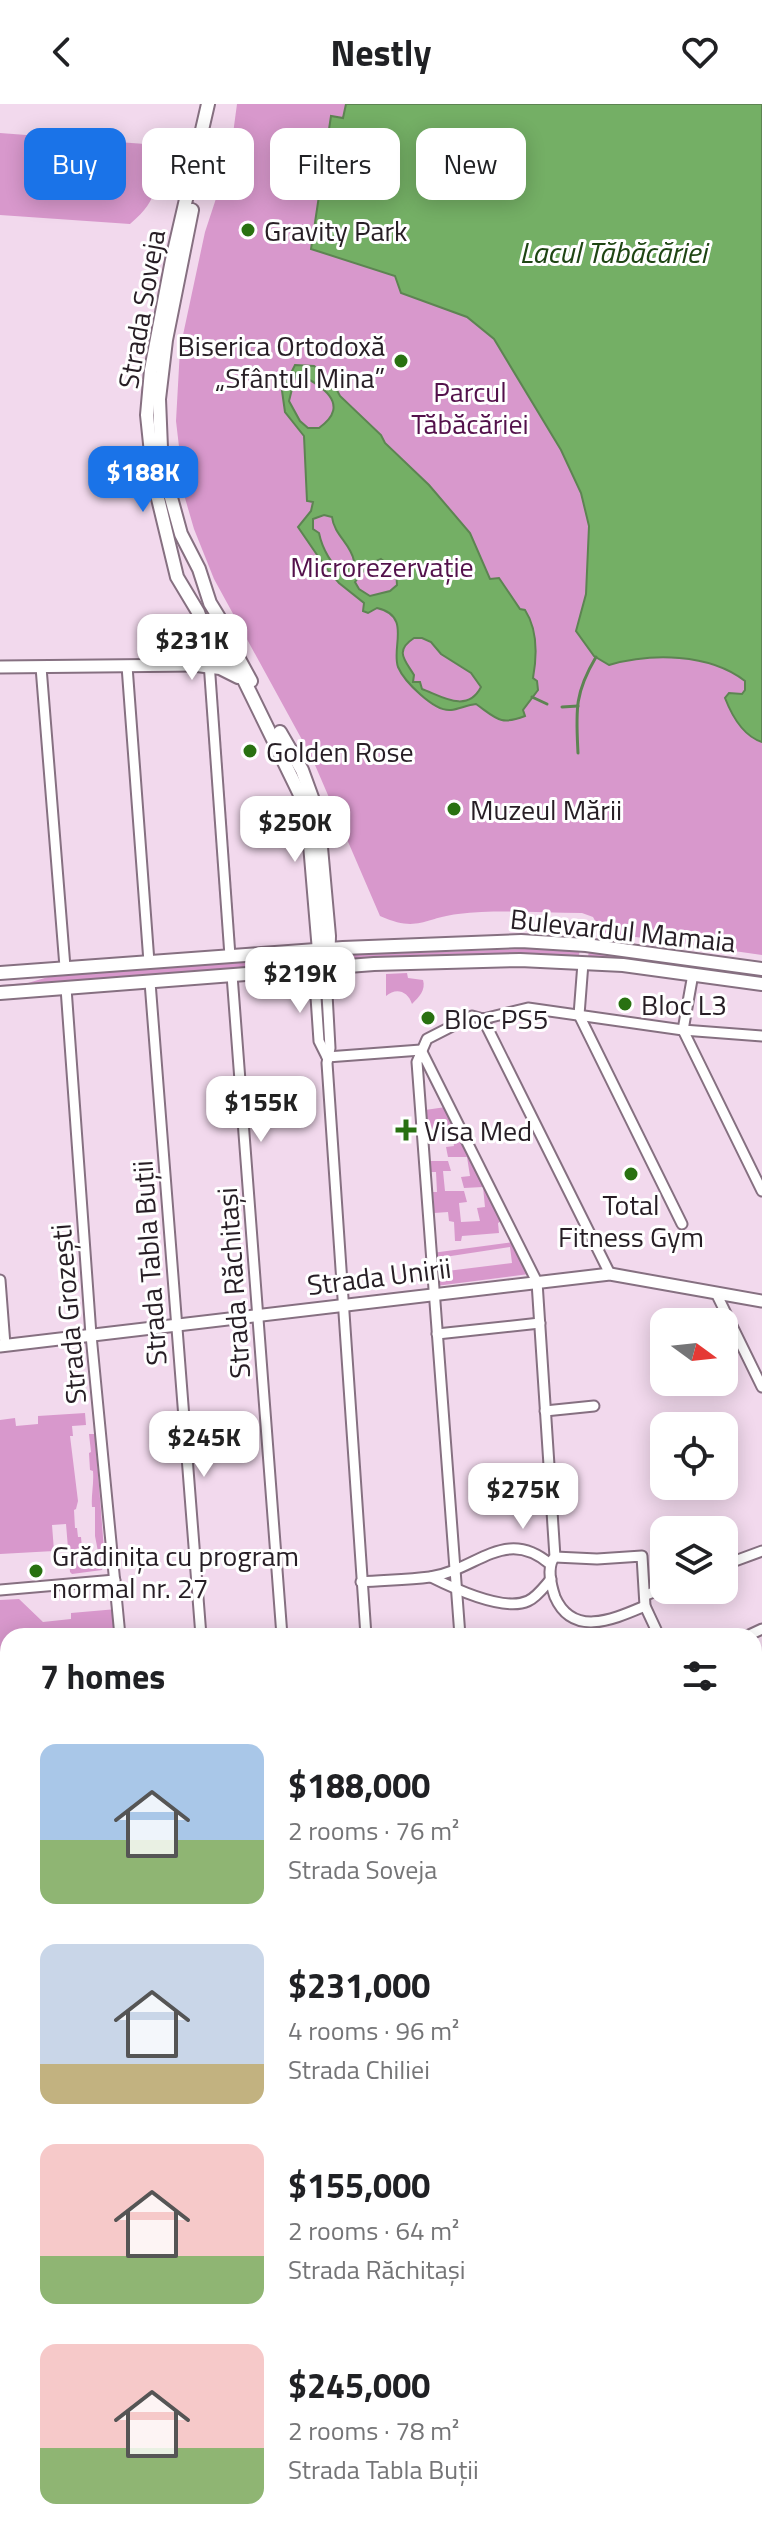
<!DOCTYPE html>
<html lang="en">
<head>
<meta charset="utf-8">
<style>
  :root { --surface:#fff; --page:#f6f6f6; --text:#202124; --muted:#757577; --accent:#1a73e8 }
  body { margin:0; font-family:"Titillium Web",sans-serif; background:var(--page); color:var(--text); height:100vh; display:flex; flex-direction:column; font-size:30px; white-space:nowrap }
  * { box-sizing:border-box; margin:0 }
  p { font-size:26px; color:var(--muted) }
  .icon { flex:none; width:44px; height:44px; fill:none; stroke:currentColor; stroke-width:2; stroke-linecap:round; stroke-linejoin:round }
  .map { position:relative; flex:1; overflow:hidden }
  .side { position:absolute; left:0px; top:1524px; width:762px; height:914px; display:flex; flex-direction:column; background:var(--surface); border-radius:24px 24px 0 0; box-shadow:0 4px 20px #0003 }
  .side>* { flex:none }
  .guide { position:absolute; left:24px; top:24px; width:714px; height:72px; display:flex; gap:16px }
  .needle { width:52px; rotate:105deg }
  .buttons { position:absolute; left:650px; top:1204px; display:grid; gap:16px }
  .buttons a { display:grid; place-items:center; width:88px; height:88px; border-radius:16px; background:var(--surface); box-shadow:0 4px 20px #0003; font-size:40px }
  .price { position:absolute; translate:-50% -68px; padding:0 18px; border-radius:16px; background:#fff; color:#222; font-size:26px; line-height:52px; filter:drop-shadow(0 2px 4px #0008) }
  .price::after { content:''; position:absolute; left:50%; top:48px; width:24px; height:18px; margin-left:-12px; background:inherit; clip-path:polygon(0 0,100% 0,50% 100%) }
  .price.current { background:var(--accent); color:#fff }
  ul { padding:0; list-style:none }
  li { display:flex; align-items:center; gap:24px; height:200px; padding:0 40px }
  li span { display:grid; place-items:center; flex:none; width:224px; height:160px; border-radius:16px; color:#555 }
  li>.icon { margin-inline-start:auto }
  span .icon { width:96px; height:96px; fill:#fffc; stroke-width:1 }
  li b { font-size:34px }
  h2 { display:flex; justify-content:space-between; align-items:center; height:96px; padding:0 40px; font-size:34px }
  .tag { padding:0 28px; border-radius:16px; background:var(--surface); box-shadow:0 4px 20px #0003; font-size:28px; line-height:72px }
  .tag.current { background:var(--accent); color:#fff }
  header { display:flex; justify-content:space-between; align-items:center; height:104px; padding:0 40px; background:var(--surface); font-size:36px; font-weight:700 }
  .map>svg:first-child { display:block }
  .green { fill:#d898cc }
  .water { fill:#74af65; stroke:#5d8452; stroke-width:2; fill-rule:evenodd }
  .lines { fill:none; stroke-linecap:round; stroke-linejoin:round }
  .stream { stroke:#5d8452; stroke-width:3 }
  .minor-casing { stroke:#867081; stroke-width:13 }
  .tertiary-casing { stroke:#867081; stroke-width:15 }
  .secondary-casing { stroke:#867081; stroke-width:16 }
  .minor { stroke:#fff; stroke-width:9 }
  .tertiary { stroke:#fff; stroke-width:11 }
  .secondary { stroke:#fff; stroke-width:12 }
  .poi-dot { fill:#297111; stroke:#fff; stroke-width:3 }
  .labels { text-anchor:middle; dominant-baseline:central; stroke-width:6; stroke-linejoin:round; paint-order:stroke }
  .poi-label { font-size:28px; fill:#271e25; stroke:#fff; text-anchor:start }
  .street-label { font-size:28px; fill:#271e25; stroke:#fff }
  .park-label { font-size:28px; fill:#53114b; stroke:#fff }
  .water-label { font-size:30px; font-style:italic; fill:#1e4513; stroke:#fff }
</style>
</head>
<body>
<header><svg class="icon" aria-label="back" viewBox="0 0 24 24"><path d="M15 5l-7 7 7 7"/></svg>Nestly<svg class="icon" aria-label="heart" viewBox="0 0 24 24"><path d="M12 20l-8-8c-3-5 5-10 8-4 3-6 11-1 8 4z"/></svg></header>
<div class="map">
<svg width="762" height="2437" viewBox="0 0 762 2437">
  <rect width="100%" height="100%" fill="#f2d9ed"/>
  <g class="green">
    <path d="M237 0H762V851L601 828 593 813 582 809C541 809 498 805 458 810 423 814 418 829 380 812L312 654 214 475 194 425 185 394 176 317 180 245 205 128 230 52Z"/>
    <path d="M0 29 158 41C155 80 162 93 130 120L0 111Z"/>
    <polygon points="556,844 580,845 579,851 349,858 348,851"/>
    <polygon points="589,846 762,869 762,877 588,853"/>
    <polygon points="296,853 296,859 251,862 229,869 0,884 0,881 28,879 48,873"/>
    <path d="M407 869 408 874 423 876C426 886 419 893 412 900 408 887 396 883 386 892V870Z"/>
    <polygon points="446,1003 503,1116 498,1119 499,1129 462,1132 461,1137 455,1137 454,1118 449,1117 448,1108 434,1109 433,1088 437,1088 436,1068 430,1068 430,1057 448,1057 451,1067 443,1067 445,1087 464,1087 467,1098 459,1099 461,1118 480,1117 477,1104 485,1103 483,1083 464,1084 461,1073 470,1072 467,1053 448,1053 446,1043 454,1042 451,1022 433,1023 436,1037 427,1037 425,1006"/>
    <polygon points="513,1138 529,1170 436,1182 435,1170 439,1168 512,1159 510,1143 438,1154 432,1153 432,1149"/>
    <path d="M85 1309 86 1321 72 1322 73 1332H70L78 1397 76 1405 74 1406 75 1424H77L78 1433H81L82 1444 75 1445 77 1459 82 1462 97 1459 99 1453 95 1432V1403H92C91 1391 94 1381 93 1367L90 1366 89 1349 91 1348 89 1330H95L105 1459 102 1466 72 1470 70 1468 66 1420 52 1421 54 1447 0 1450V1316L15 1314 16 1322 38 1320V1312Z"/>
    <polygon points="19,1495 43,1518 71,1515 71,1509 117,1505 120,1532 8,1532 8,1618 0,1619 0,1496"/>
  </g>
  <g class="water">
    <path d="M346 0H762V638C743 632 732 612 725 594L729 589 742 590 745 586V577C709 549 651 549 609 561L594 552 576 527 586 490 589 422 581 389 561 346 494 235 467 213 401 189 395 172 311 145 331 12 343 14Z"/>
    <path d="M295 261 314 262 331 275 340 292 381 331 385 339 429 381 470 429 490 475 499 474 520 505 525 506C538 526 537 552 533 574L537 577 538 586 523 606 525 612C500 622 496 614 476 600 467 601 459 605 451 606 434 608 404 577 398 563 391 543 412 512 377 504L368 509 363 507 364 499 339 479 326 464 298 423 311 407 313 398 307 397 304 332 285 308 282 287ZM296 269C320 280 353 300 319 324H308L300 317 289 297ZM324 411 332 413C334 431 351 440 354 457L345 471C332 463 322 444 319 429L313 425V415ZM381 455 396 466 397 481 390 487 370 492 359 485 355 478 369 460ZM414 534H422L431 538 441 550 471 569 481 583C467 610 441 592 422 585L420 578H413L414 571C405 556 394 547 414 534Z"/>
    <polygon points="8,1826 8,2430 754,2430 754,2232 762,2231 762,2437 0,2437 0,1828"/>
    <polygon points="754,1974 762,1974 762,2194 754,2206"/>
  </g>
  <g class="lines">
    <g class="stream">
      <polyline points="532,593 547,600"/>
      <polyline points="562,603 578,602"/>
      <path d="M578 649C576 607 574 590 596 553"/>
    </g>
    <g class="minor-casing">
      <g id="minor">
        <polyline points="209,558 230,852"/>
        <polyline points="127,562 149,858"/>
        <polyline points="41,563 65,863"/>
        <polyline points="583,859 579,911 682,1120"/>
        <polyline points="328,863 326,872 330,944 327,959 366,1532"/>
        <polyline points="314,864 319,937 327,953"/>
        <polyline points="693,870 683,926 762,1087"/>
        <polyline points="232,871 282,1532"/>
        <polyline points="150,878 201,1532"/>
        <polyline points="66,884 91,1231 120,1532"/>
        <polyline points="483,915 610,1170"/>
        <polyline points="327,953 421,946 537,1178 555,1453"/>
        <polyline points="0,1176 5,1241"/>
        <polyline points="716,1189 762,1283"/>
        <polyline points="437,1230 540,1219"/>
        <polyline points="545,1307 594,1302"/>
        <polyline points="555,1453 597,1455 642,1452 645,1502 659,1532"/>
        <path d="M553 1455C547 1466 551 1481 555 1493 573 1534 614 1515 645 1502"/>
        <polyline points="724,1461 762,1447"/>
        <path d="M431 1473C453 1484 504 1508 528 1497 537 1493 544 1483 551 1475"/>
        <path d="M361 1478C384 1476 407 1476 430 1473 477 1466 505 1422 550 1460"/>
        <polyline points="0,1486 115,1476"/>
        <polyline points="646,1491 664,1484"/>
        <polyline points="460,1532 417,958 427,935 472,912 483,915 528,904 683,926 762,932"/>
        <polyline points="747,1532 762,1525"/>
      </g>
    </g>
    <g class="tertiary-casing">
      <g id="tertiary">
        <polyline points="172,559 190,549 205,529"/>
        <polyline points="0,563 197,561 209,558 217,547"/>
        <polyline points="0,1242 610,1170 762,1197"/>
      </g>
    </g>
    <g class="secondary-casing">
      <g id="secondary">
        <polyline points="208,0 172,156 151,266 147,311 154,378 177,473 198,508 210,542 244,576 307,705 319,847 314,864"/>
        <polyline points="192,106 166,236 159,295 161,344 164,368 181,430 199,465 210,499 229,530 233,544 251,577"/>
        <polyline points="197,561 220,564 238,573"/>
        <polyline points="280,628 302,666 318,710 329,832 328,863"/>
        <polyline points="0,869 343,844 521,837 586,841 762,865"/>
        <polyline points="0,889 374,860 520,856 623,861 762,880"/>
      </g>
    </g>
    <use href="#minor" class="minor"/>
    <use href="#tertiary" class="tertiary"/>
    <use href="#secondary" class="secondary"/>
  </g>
  <g class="poi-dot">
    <circle cx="248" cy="126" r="8"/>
    <circle cx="401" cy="257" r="8"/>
    <circle cx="250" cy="647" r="8"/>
    <circle cx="454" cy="705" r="8"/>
    <circle cx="625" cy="900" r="8"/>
    <circle cx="428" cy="914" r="8"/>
    <path d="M402 1014h8v8h8v8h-8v8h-8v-8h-8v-8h8z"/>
    <circle cx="631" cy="1070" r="8"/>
    <circle cx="36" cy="1467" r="8"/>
  </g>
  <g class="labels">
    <g class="poi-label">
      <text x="264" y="126">Gravity Park</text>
      <text x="385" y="241" text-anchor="end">Biserica Ortodoxă<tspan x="385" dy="32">„Sfântul Mina”</tspan></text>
      <text x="266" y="647">Golden Rose</text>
      <text x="470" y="705">Muzeul Mării</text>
      <text x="641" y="900">Bloc L3</text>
      <text x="444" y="914">Bloc PS5</text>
      <text x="424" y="1026">Visa Med</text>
      <text x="631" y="1100" text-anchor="middle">Total<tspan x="631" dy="32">Fitness Gym</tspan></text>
      <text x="52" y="1451">Grădinița cu program<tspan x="52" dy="32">normal nr. 27</tspan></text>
    </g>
    <g class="street-label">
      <text transform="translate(141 205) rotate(-80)">Strada Soveja</text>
      <text transform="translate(623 826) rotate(6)">Bulevardul Mamaia</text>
      <text transform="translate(149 1159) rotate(-94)">Strada Tabla Buții</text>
      <text transform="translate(379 1172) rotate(-7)">Strada Unirii</text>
      <text transform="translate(233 1179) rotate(-94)">Strada Răchitași</text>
      <text transform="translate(68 1210) rotate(-95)">Strada Grozești</text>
    </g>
    <g class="park-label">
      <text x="470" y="287">Parcul<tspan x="470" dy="32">Tăbăcăriei</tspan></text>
      <text x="382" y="462">Microrezervație</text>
    </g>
    <g class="water-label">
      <text x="613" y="148">Lacul Tăbăcăriei</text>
    </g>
  </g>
</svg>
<div class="buttons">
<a><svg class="needle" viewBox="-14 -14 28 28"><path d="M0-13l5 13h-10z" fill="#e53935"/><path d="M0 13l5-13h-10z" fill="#757577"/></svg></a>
<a><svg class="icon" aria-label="locate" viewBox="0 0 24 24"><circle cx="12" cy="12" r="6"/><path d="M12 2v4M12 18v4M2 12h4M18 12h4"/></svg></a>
<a><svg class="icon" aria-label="layers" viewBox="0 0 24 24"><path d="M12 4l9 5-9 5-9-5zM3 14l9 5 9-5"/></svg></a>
</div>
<b class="price current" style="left:143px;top:410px">$188K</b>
<b class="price" style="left:192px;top:578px">$231K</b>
<b class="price" style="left:295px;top:760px">$250K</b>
<b class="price" style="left:300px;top:911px">$219K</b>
<b class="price" style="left:261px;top:1040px">$155K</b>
<b class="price" style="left:204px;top:1375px">$245K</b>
<b class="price" style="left:523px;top:1427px">$275K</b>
<div class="guide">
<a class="tag current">Buy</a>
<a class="tag">Rent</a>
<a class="tag">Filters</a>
<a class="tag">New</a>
</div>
<section class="side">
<h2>7 homes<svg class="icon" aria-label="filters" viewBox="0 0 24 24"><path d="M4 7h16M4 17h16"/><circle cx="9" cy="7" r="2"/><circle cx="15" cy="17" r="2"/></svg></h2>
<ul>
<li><span style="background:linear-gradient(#a9c7e8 60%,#8fb573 0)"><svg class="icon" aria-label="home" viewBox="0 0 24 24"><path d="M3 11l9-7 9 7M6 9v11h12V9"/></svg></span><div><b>$188,000</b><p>2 rooms · 76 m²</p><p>Strada Soveja</p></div></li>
<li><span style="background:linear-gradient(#c9d6e8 75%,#c2b280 0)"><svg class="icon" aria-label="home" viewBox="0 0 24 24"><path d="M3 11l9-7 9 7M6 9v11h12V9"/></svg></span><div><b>$231,000</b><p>4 rooms · 96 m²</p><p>Strada Chiliei</p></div></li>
<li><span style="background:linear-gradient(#f6c9c9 70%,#8fb573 0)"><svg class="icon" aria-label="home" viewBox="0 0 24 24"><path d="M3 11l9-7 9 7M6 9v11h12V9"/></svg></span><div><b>$155,000</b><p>2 rooms · 64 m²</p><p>Strada Răchitași</p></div></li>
<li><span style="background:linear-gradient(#f6c9c9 65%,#8fb573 0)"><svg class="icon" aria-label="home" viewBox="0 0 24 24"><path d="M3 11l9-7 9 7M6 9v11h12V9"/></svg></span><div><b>$245,000</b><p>2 rooms · 78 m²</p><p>Strada Tabla Buții</p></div></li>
</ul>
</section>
</div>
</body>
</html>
